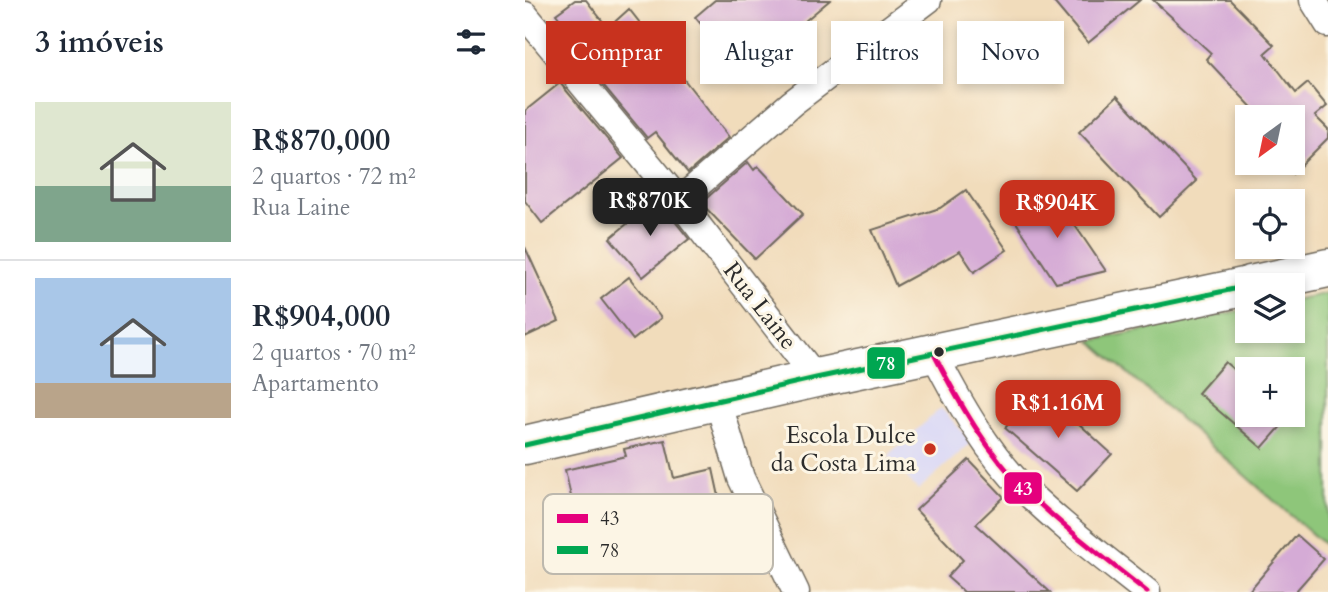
<!DOCTYPE html>
<html lang="pt">
<head>
<meta charset="utf-8">
<style>
  :root { --surface:#fff; --page:#f2f2f3; --text:#1f2937; --muted:#747a83; --line:#e0e1e3; --accent:#c8321e }
  body { margin:0; font-family:Cardo,serif; background:var(--page); color:var(--text); height:100vh; display:flex; flex-direction:column; font-size:26px; white-space:nowrap }
  * { box-sizing:border-box; margin:0 }
  p { font-size:23px; color:var(--muted) }
  .icon { flex:none; width:38px; height:38px; fill:none; stroke:currentColor; stroke-width:2; stroke-linecap:round; stroke-linejoin:round }
  .map { position:relative; flex:1; overflow:hidden }
  .sheet { display:flex; flex-direction:column; background:var(--surface); width:525px }
  .sheet>* { flex:none }
  .top-card { position:absolute; left:21px; top:21px; width:665px; height:63px; display:flex; gap:14px }
  .needle { width:46px; rotate:213deg }
  .controls { position:absolute; left:710px; top:105px; display:grid; gap:14px }
  .controls a { display:grid; place-items:center; width:70px; height:70px; border-radius:0px; background:var(--surface); box-shadow:0 4px 10px #0003; font-size:35px }
  .price { position:absolute; translate:-50% -60px; padding:0 16px; border-radius:14px; background:var(--accent); color:#fff; font-size:23px; line-height:46px; filter:drop-shadow(0 2px 4px #0008) }
  .price::after { content:''; position:absolute; left:50%; top:42px; width:21px; height:16px; margin-left:-10px; background:inherit; clip-path:polygon(0 0,100% 0,50% 100%) }
  .price.current { background:#222; color:#fff }
  ul { padding:0; list-style:none }
  li { display:flex; align-items:center; gap:21px; height:175px; padding:0 35px }
  li+li { border-top:2px solid var(--line) }
  li span { display:grid; place-items:center; flex:none; width:196px; height:140px; border-radius:0px; color:#555 }
  li>.icon { margin-inline-start:auto }
  span .icon { width:84px; height:84px; fill:#fffc; stroke-width:1 }
  li b { font-size:30px }
  h2 { display:flex; justify-content:space-between; align-items:center; height:84px; padding:0 35px; font-size:30px }
  .chip { padding:0 24px; border-radius:0px; background:var(--surface); box-shadow:0 4px 10px #0003; font-size:24px; line-height:63px }
  .chip.current { background:var(--accent); color:#fff }
  main { display:flex; flex:1; min-height:0 }
  .map>svg:first-child { display:block }
  .built { fill:#d8d7f8 }
  .green { fill:#8ec67a; stroke:#5c7852; stroke-width:2; fill-rule:evenodd }
  .building { fill:#d5abd6 }
  .lines { fill:none; stroke-linecap:round; stroke-linejoin:round }
  .street-casing { stroke:#70695d; stroke-width:29 }
  .primary-casing { stroke:#70695d; stroke-width:41 }
  .street { stroke:#fff; stroke-width:26 }
  .primary { stroke:#fff; stroke-width:38 }
  .bus-1-casing { stroke:#fcf5e5; stroke-width:10 }
  .bus-2-casing { stroke:#fcf5e5; stroke-width:10 }
  .bus-1 { stroke:#e5007d; stroke-width:5 }
  .bus-2 { stroke:#00a651; stroke-width:5 }
  .bus-dot { fill:#2b2b2b; stroke:#fcf5e5; stroke-width:2.5 }
  .poi-dot { fill:#c8321e; stroke:#fcf5e5; stroke-width:2.5 }
  .labels { text-anchor:middle; dominant-baseline:central; stroke-width:6; stroke-linejoin:round; paint-order:stroke }
  .street-label { font-size:24px; fill:#2b2b2b; stroke:#fcf5e5 }
  .poi-label { font-size:24px; fill:#2b2b2b; stroke:#fcf5e5; text-anchor:end }
  .key { fill:#fcf5e5; stroke:#bdb8ad; stroke-width:2 }
  .key-label { font-size:19px; fill:#2b2b2b }
  .line-badge { stroke:#fcf5e5; stroke-width:2.5 }
  .badge-label { font-size:19px; text-anchor:middle; font-weight:bold; fill:#fff }
</style>
</head>
<body>
<main>
<section class="sheet">
<h2>3 imóveis<svg class="icon" aria-label="filters" viewBox="0 0 24 24"><path d="M4 7h16M4 17h16"/><circle cx="9" cy="7" r="2"/><circle cx="15" cy="17" r="2"/></svg></h2>
<ul>
<li><span style="background:linear-gradient(#dfe7d0 60%,#7fa58c 0)"><svg class="icon" aria-label="home" viewBox="0 0 24 24"><path d="M3 11l9-7 9 7M6 9v11h12V9"/></svg></span><div><b>R$870,000</b><p>2 quartos · 72 m²</p><p>Rua Laine</p></div></li>
<li><span style="background:linear-gradient(#a9c7e8 75%,#b9a48a 0)"><svg class="icon" aria-label="home" viewBox="0 0 24 24"><path d="M3 11l9-7 9 7M6 9v11h12V9"/></svg></span><div><b>R$904,000</b><p>2 quartos · 70 m²</p><p>Apartamento</p></div></li>
</ul>
</section>
<div class="map">
<svg width="803" height="592" viewBox="0 0 803 592">
  <rect width="100%" height="100%" fill="#fcf5e5"/>
  <filter id="ink" filterUnits="userSpaceOnUse"><feTurbulence type="fractalNoise" baseFrequency=".0143" numOctaves="2"/><feDisplacementMap in="SourceGraphic" scale="14" xChannelSelector="R" yChannelSelector="G"/><feConvolveMatrix kernelMatrix="1 2 1 2 8 2 1 2 1" color-interpolation-filters="sRGB"/></filter>
  <filter id="wash" filterUnits="userSpaceOnUse"><feTurbulence type="fractalNoise" baseFrequency=".00686" numOctaves="4" result="noise"/><feDisplacementMap in="SourceGraphic" scale="28" xChannelSelector="R" yChannelSelector="G"/><feGaussianBlur stdDeviation="1.57" result="paint"/><feColorMatrix in="noise" values="0 0 0 0 0 0 0 0 0 0 0 0 0 0 0 0 0 1.4 0 .05"/><feComposite in="paint" operator="in"/></filter>
  <g filter="url(#wash)">
    <rect width="100%" height="100%" fill="#f1dcbb"/>
    <polygon class="built" points="416,408 447,442 393,490 363,456"/>
    <path class="green" d="M803 293V548L566 341 723 309V331H768V300ZM723 369H768V415H723Z"/>
    <g id="blocks">
      <g class="building">
        <polygon points="50,0 61,0 83,28 104,9 204,137 163,173 130,132 122,138 60,63 66,58 31,14"/>
        <polygon points="190,0 305,0 218,73 170,17"/>
        <polygon points="527,0 615,0 563,43"/>
        <polygon points="628,0 705,0 749,45 740,53 771,93 783,83 802,106 790,116 803,129 803,138 768,173 768,117 736,117 681,59 686,53"/>
        <polygon points="35,83 98,158 17,223 0,201 0,111"/>
        <polygon points="592,96 672,181 634,217 554,132"/>
        <polygon points="223,162 229,170 233,166 278,214 230,259 176,203"/>
        <polygon points="441,190 482,250 449,272 435,251 371,286 347,230 415,208"/>
        <polygon points="526,190 581,271 531,283 487,216"/>
        <polygon points="132,199 164,239 118,277 85,238"/>
        <polygon points="0,247 34,321 0,337"/>
        <polygon points="104,277 136,318 108,340 76,299"/>
        <polygon points="700,362 723,382 723,415 766,415 737,448 673,393"/>
        <polygon points="515,388 587,454 552,491 480,428"/>
        <polygon points="140,440 149,478 188,469 202,533 170,539 164,511 55,536 40,470 101,456 99,449"/>
        <polygon points="444,460 479,497 451,524 525,592 439,592 422,577 438,560 391,510"/>
        <polygon points="772,535 799,559 770,592 723,592"/>
      </g>
    </g>
  </g>
  <g filter="url(#ink)">
    <use href="#blocks" fill-opacity="0" stroke="#70695d" stroke-width="2"/>
    <g class="lines">
      <g class="street-casing">
        <g id="street">
          <polyline points="788,0 803,24"/>
          <polyline points="0,15 154,201 291,378"/>
          <polyline points="154,201 267,103 403,0"/>
          <path d="M409 354C434 403 463 454 502 492 539 528 582 560 622 592"/>
          <polyline points="193,401 216,478 271,592"/>
        </g>
      </g>
      <g class="primary-casing">
        <g id="primary">
          <polyline points="725,285 803,268"/>
          <polyline points="0,445 291,378 723,286"/>
        </g>
      </g>
      <use href="#street" class="street"/>
      <use href="#primary" class="primary"/>
      <g class="bus-1-casing">
        <path id="bus-1" d="M409 354C434 403 463 454 502 492 539 528 582 560 622 592"/>
      </g>
      <g class="bus-2-casing">
        <polyline id="bus-2" points="0,445 291,378 723,286"/>
      </g>
      <use href="#bus-1" class="bus-1"/>
      <use href="#bus-2" class="bus-2"/>
    </g>
  </g>
  <circle class="bus-dot" cx="414" cy="352" r="6"/>
  <circle class="poi-dot" cx="405" cy="449" r="7"/>
  <g class="labels">
    <g class="street-label">
      <text transform="translate(235 306) rotate(52)">Rua Laine</text>
    </g>
    <g class="poi-label">
      <text x="391" y="435">Escola Dulce<tspan x="391" dy="28">da Costa Lima</tspan></text>
    </g>
  </g>
  <rect x="18" y="494" width="230" height="80" rx="10" class="key"/>
  <rect x="32" y="514" width="31" height="9" fill="#e5007d"/>
  <rect x="32" y="546" width="31" height="8" fill="#00a651"/>
  <g class="key-label">
    <text x="75" y="525">43</text>
    <text x="75" y="557">78</text>
  </g>
  <g class="line-badge">
    <rect x="341" y="346" width="40" height="34" rx="7" fill="#00a651"/>
    <rect x="478" y="471" width="40" height="34" rx="7" fill="#e5007d"/>
  </g>
  <g class="badge-label">
    <text x="361" y="370">78</text>
    <text x="498" y="495">43</text>
  </g>
</svg>
<div class="controls">
<a><svg class="needle" viewBox="-14 -14 28 28"><path d="M0-13l5 13h-10z" fill="#e53935"/><path d="M0 13l5-13h-10z" fill="#747a83"/></svg></a>
<a><svg class="icon" aria-label="locate" viewBox="0 0 24 24"><circle cx="12" cy="12" r="6"/><path d="M12 2v4M12 18v4M2 12h4M18 12h4"/></svg></a>
<a><svg class="icon" aria-label="layers" viewBox="0 0 24 24"><path d="M12 4l9 5-9 5-9-5zM3 14l9 5 9-5"/></svg></a>
<a>+</a>
</div>
<b class="price current" style="left:125px;top:238px">R$870K</b>
<b class="price" style="left:532px;top:240px">R$904K</b>
<b class="price" style="left:533px;top:440px">R$1.16M</b>
<div class="top-card">
<a class="chip current">Comprar</a>
<a class="chip">Alugar</a>
<a class="chip">Filtros</a>
<a class="chip">Novo</a>
</div>
</div>
</main>
</body>
</html>
